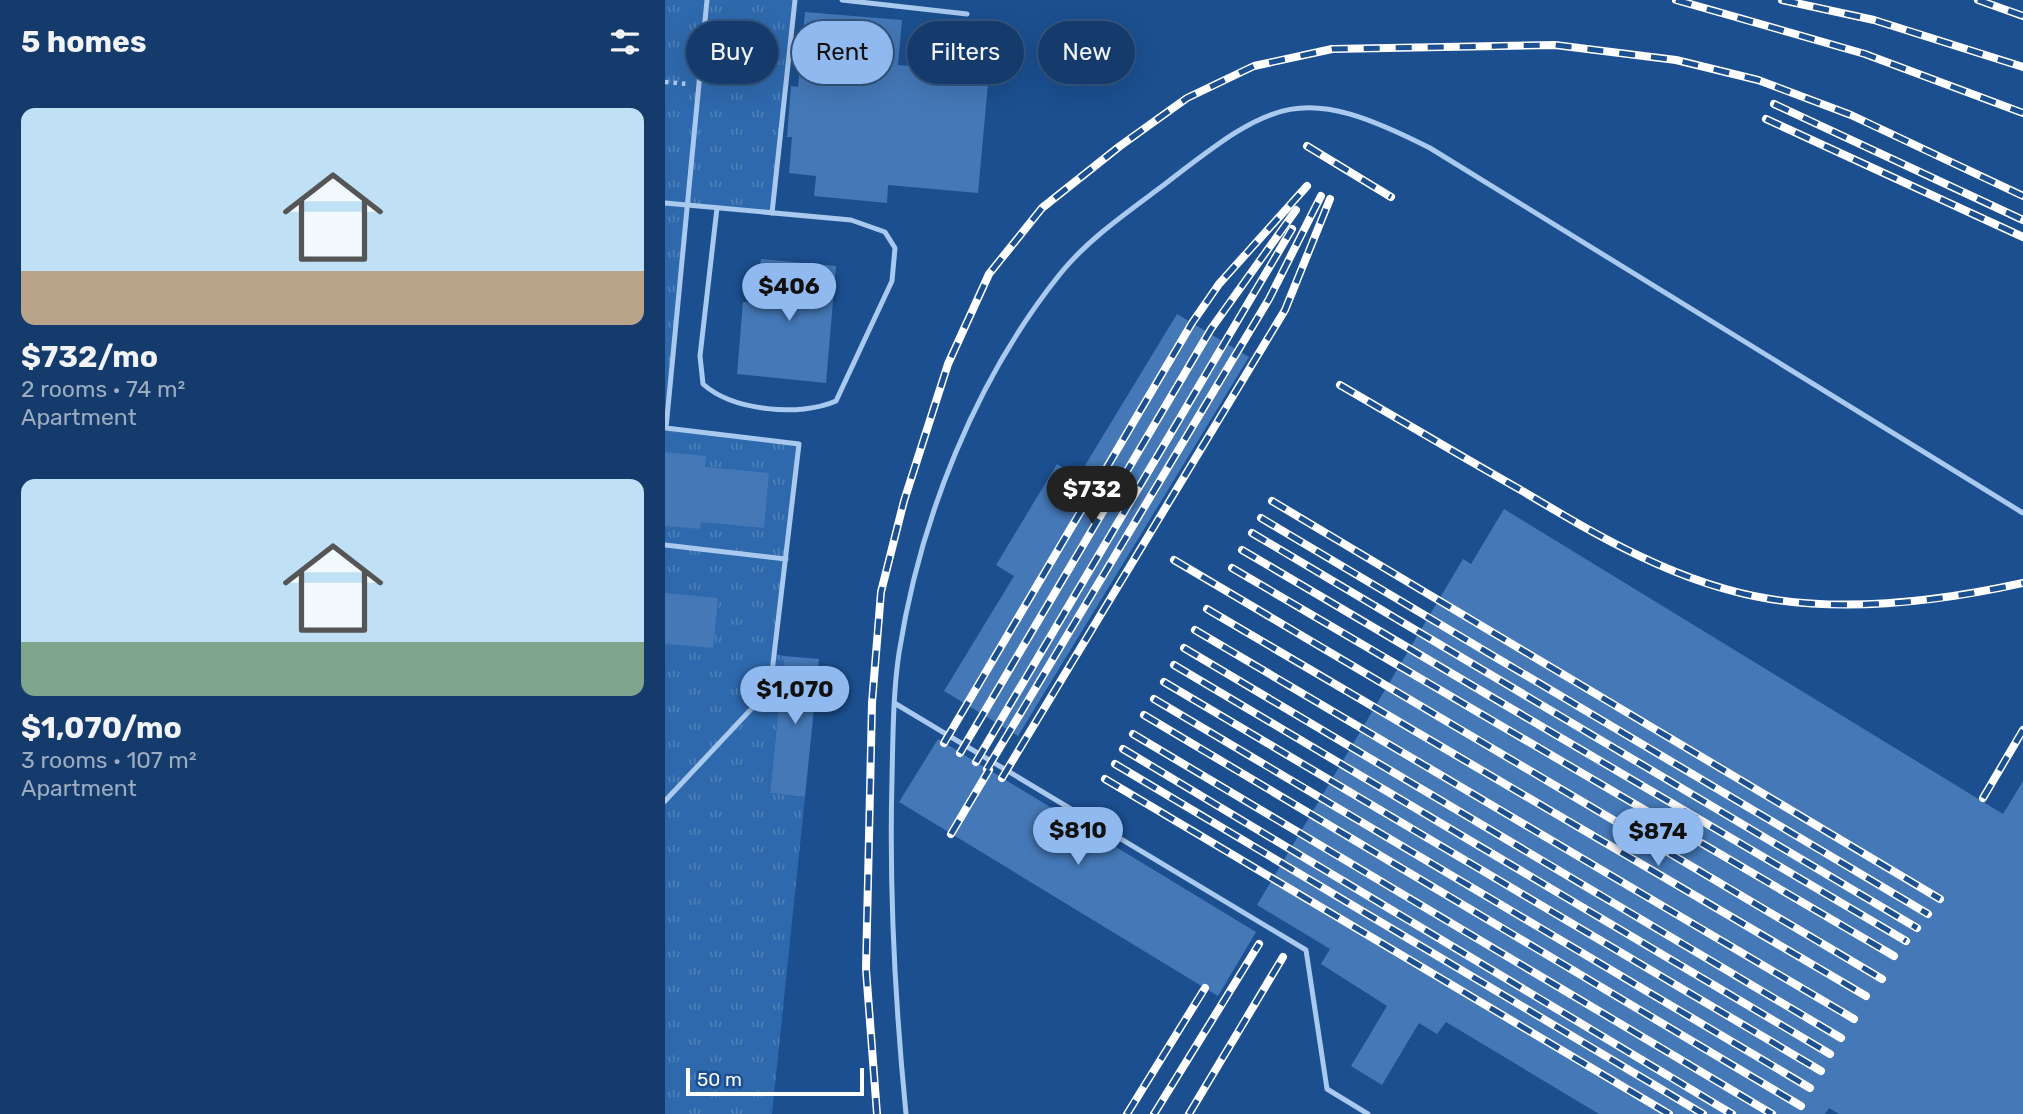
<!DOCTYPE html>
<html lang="en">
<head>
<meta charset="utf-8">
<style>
  :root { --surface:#143b6b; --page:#1d4271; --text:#f1f3f6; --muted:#9dadc1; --line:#33557e; --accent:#90b9f0 }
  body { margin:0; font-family:Rubik,sans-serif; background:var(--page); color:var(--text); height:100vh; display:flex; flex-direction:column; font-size:26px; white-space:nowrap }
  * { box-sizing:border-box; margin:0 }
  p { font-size:23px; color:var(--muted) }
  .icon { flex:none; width:38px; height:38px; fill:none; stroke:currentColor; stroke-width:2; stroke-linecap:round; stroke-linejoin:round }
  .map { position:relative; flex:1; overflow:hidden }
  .drawer { display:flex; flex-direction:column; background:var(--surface); width:665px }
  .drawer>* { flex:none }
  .top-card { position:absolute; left:21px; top:21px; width:665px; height:63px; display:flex; gap:14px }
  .scale { position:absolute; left:21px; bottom:18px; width:178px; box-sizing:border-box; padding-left:7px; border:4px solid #fff; border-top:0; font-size:19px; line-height:24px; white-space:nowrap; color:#fff; -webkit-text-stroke:5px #1b4f8f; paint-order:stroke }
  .price { position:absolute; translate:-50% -60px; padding:0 16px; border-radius:24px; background:var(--accent); color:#111; font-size:23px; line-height:46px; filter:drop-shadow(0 2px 4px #0008) }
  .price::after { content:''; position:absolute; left:50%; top:42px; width:21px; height:16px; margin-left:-10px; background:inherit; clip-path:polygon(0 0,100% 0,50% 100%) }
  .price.active { background:#222; color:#fff }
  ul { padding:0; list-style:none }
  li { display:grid; align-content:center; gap:14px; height:371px; padding:0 21px }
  li span { display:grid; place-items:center; height:217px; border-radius:14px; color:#555 }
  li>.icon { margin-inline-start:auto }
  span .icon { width:126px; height:126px; fill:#fffc; stroke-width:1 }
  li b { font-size:30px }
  h2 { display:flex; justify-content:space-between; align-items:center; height:84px; padding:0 21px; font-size:30px }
  .chip { padding:0 24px; border-radius:32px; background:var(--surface); box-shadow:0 7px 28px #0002,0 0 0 2px var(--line); font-size:24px; line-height:63px }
  .chip.active { background:var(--accent); color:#111 }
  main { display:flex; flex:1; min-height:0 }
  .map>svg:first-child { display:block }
  .grass { fill:url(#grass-tufts) }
  .building { fill:#4478b7; fill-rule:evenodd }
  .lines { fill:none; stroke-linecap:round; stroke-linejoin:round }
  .path { stroke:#a9c9ee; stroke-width:4.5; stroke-dasharray:3.5 5; stroke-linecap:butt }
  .lane { stroke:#a9c9ee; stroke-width:5 }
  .rail-casing { stroke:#fff; stroke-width:8 }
  .rail { stroke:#1b4f8f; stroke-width:5; stroke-dasharray:16; stroke-linecap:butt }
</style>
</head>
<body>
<main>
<section class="drawer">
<h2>5 homes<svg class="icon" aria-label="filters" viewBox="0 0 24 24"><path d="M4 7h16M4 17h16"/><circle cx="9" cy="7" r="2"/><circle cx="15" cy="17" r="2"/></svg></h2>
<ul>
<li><span style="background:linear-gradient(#bfe0f5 75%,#b9a48a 0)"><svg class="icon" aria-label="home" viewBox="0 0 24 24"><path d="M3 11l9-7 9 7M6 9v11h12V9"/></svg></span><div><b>$732/mo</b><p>2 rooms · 74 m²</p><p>Apartment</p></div></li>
<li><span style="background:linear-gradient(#bfe0f5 75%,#7fa58c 0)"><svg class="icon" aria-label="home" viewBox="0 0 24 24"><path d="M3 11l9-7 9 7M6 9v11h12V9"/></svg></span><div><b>$1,070/mo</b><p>3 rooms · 107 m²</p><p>Apartment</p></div></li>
</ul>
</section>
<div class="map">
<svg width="1358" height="1114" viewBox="0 0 1358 1114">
  <defs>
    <pattern id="grass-tufts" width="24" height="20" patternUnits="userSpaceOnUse" patternTransform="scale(1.75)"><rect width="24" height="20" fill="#2e69ad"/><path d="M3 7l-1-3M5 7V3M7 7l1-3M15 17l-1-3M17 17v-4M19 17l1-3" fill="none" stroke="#4d80b9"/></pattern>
  </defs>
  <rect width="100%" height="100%" fill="#1b4f8f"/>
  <polygon class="grass" points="0,0 130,0 107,213 22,205 1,428 134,444 110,654 119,656 105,793 140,797 107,1114 0,1114"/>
  <g class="building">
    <polygon points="140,12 237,20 233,65 324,73 313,193 223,185 222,203 149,196 151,176 124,173 127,137 122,137 126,86 133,87"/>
    <path d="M96 259 171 266 161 383 72 374 78 302 91 303ZM118 292 141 294 140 308 117 305Z"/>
    <polygon points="512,314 584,357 353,736 279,691 349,576 331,565 392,464 413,477"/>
    <polygon points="0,452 41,456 40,467 104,473 99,528 36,522 35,529 0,526"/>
    <polygon points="839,509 1338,814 1358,781 1358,1114 1174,1114 1164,1108 1160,1114 934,1114 781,1022 772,1034 754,1023 717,1085 686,1066 722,1006 656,964 665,949 592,905 798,559 806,564"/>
    <polygon points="0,593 53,598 48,648 0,644"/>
    <polygon points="119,656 154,659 140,797 105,793"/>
    <polygon points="273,739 591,932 553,996 234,802"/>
  </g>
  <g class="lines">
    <polyline class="path" points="0,82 22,84"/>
    <g class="lane">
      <polyline points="177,0 302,14"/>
      <path d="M0 203 186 220 220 232 230 248 227 281 171 401C135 417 68 411 38 384L35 356 52 208"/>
      <polyline points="107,213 130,0"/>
      <polyline points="0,545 121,559"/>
      <polyline points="231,704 641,950 662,1089 703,1114"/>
      <polyline points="0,801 105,689 134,444 1,428 42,0"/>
      <path d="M241 1114C230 1002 224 890 227 778 228 737 228 693 234 653 255 519 310 380 395 274 423 239 464 211 500 184 610 99 635 82 765 148L1358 513"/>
    </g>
    <g class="rail-casing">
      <g id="rail">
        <polyline points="1011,0 1200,54 1358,113"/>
        <polyline points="1117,0 1209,20 1358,67"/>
        <polyline points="1313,0 1358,16"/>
        <polyline points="1109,104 1358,220"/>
        <polyline points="1101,119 1358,237"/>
        <polyline points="642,146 726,197"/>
        <path d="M675 385C735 420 794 455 854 489 933 536 1013 584 1105 599 1188 612 1277 601 1358 583"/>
        <polyline points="607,501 1275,899"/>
        <polyline points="596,518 1263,914"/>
        <polyline points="587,533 1252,928"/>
        <polyline points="577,550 1241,941"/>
        <polyline points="509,560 1217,979"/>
        <polyline points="567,568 1229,956"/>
        <polyline points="542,609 1201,996"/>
        <polyline points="530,630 1189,1019"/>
        <polyline points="519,648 1176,1038"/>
        <polyline points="509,665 1165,1054"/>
        <polyline points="499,682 1156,1071"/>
        <polyline points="489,699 1145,1088"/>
        <polyline points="479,715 1136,1106"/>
        <polyline points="468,734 1107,1114"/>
        <polyline points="279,743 527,323 554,284 642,186"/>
        <polyline points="458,749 1067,1114"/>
        <polyline points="295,753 546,329 631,210"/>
        <polyline points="311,762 627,229"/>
        <polyline points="450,764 1038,1114"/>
        <polyline points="322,769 604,299 656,196"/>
        <polyline points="337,778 620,310 665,199"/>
        <polyline points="440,779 1004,1114"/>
        <polyline points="1318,798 1358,730"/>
        <polyline points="286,834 324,770"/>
        <polyline points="212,1114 201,969 207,703 216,592 239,501 283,364 324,274 377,208 455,146 522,98 589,66 667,49 890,45 1011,60 1093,80 1186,115 1358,196"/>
        <polyline points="462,1114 540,988"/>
        <polyline points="489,1114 594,944"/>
        <polyline points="524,1114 618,957"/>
      </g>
    </g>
    <use href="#rail" class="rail"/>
  </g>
</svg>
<div class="scale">50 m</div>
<b class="price" style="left:124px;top:323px">$406</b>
<b class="price active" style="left:427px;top:526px">$732</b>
<b class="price" style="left:130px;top:726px">$1,070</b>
<b class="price" style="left:413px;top:867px">$810</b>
<b class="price" style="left:993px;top:868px">$874</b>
<div class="top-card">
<a class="chip">Buy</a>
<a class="chip active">Rent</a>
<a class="chip">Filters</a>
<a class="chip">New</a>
</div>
</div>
</main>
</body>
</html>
